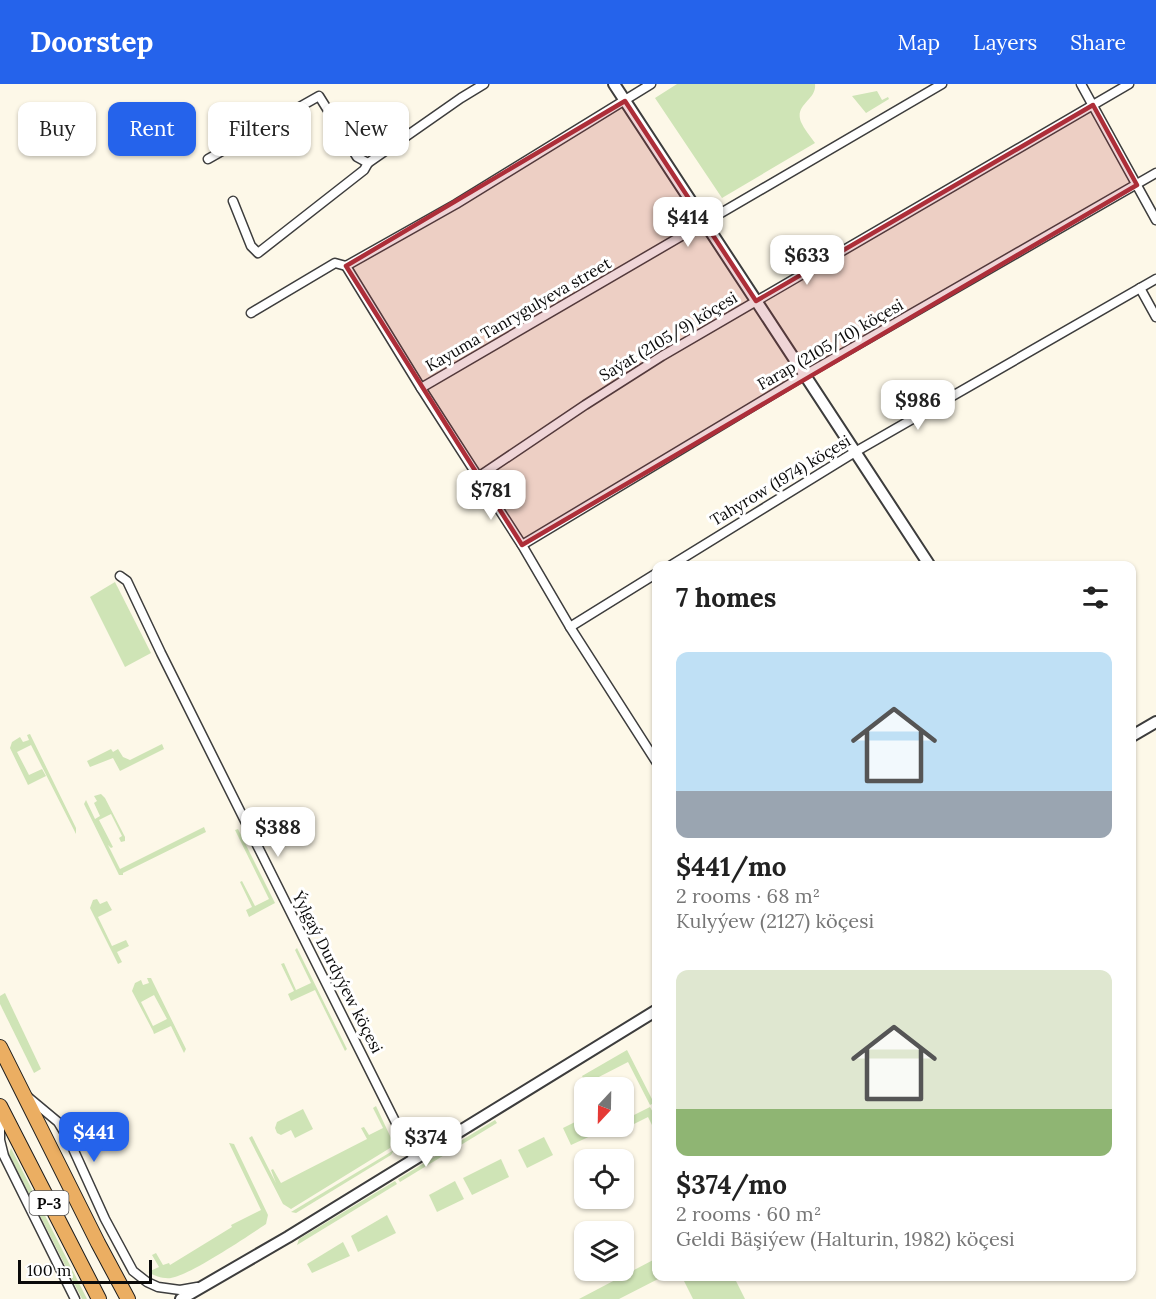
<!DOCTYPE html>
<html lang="en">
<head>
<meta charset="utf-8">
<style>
  :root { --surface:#fff; --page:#f2f2f2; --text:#222; --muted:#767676; --accent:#2563eb }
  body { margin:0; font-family:Lora,serif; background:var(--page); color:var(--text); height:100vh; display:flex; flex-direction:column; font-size:22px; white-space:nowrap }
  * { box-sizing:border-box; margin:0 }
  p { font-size:20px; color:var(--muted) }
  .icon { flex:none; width:33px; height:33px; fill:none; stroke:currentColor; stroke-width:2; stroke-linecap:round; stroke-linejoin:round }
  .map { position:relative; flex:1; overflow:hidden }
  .sheet { position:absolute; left:652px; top:477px; width:484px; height:720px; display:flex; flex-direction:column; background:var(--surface); border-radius:12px; box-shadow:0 2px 4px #0004 }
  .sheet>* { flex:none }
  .guide { position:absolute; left:18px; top:18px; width:544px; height:54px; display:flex; gap:12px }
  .needle { width:39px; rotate:202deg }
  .controls { position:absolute; left:574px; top:993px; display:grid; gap:12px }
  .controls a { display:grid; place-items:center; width:60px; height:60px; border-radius:12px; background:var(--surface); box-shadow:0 2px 4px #0004; font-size:30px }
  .scale { position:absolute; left:18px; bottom:15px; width:134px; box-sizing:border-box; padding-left:6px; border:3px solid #0a0a0a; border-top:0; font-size:16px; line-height:21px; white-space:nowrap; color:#0a0a0a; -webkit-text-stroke:4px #fff; paint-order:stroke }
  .price { position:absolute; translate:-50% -51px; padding:0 14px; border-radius:12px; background:#fff; color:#222; font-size:20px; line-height:39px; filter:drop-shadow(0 2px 3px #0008) }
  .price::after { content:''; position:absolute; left:50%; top:36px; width:18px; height:14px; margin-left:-9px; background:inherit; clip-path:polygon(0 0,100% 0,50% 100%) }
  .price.selected { background:var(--accent); color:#fff }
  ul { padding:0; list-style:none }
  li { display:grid; align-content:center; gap:12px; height:318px; padding:0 24px }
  li span { display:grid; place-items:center; height:186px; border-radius:12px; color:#555 }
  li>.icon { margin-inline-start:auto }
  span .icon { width:108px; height:108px; fill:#fffc; stroke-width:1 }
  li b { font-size:26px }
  h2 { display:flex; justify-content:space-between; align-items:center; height:72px; padding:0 24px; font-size:26px }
  .pill { padding:0 21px; border-radius:12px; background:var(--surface); box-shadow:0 2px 4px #0004; font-size:21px; line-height:54px }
  .pill.selected { background:var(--accent); color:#fff }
  header { display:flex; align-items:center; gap:36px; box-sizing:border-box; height:84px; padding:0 30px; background:var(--accent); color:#fff }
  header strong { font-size:28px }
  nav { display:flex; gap:33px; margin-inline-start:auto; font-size:21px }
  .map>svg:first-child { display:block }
  .green { fill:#cfe4b6; fill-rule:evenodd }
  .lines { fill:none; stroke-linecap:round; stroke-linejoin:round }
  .minor-casing { stroke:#3d3d3d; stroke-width:11 }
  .tertiary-casing { stroke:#3d3d3d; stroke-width:14 }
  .trunk-casing { stroke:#1b1b1b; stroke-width:16 }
  .minor { stroke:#fff; stroke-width:8 }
  .tertiary { stroke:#fff; stroke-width:10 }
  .trunk { stroke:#ebae62; stroke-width:14 }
  .marked { fill:#ad2e39; fill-opacity:0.2; stroke:#ad2e39; stroke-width:4.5; stroke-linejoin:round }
  .labels { text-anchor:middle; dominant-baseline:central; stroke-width:6; stroke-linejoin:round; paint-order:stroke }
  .shield { fill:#fff; stroke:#545454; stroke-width:1.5 }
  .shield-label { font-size:15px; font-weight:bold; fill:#0a0a0a }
  .street-label { font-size:16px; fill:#0a0a0a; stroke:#fff }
</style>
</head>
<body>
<header>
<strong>Doorstep</strong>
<nav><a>Map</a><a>Layers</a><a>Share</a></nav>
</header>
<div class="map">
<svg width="1156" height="1215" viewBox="0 0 1156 1215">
  <rect width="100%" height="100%" fill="#fdf8e8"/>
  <g class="green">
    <path d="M677 0H815C817 16 794 20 801 38 804 45 810 52 815 59L722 114 655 14Z"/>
    <polygon points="877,7 882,16 888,13 889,15 866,29 852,12"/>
    <polygon points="115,498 151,569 125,583 90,513"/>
    <polygon points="30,650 76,744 76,750 31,661 17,668 29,691 42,685 46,692 28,701 10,664 12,658 20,653 23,658 29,656 27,651"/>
    <polygon points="162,660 164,665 120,687 113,674 90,683 87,677 111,665 113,668 118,665 123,673 130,676"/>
    <polygon points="101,710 105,714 125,753 125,757 121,758 119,754 122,752 111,730 99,736 113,763 111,764 108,761 120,785 204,743 206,748 123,789 123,791 119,791 84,720 86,716 95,735 100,732 94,719 97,717 94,712"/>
    <polygon points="238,745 275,819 249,833 246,826 252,823 240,798 242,797 255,822 269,815 235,746"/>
    <polygon points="97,815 100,820 107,817 112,826 98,833 112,862 126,856 129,862 117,868 122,878 118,880 90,824 93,816"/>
    <polygon points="297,864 347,965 345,967 315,906 291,917 288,910 294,907 281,880 284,879 296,906 311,899 295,866"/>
    <path d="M147 894H151L186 965 184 969 171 942 154 950 153 947 132 907 135 899 141 896 143 901 149 899ZM154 911 167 935 153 942 141 918Z"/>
    <polygon points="5,909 41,985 34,989 0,920 0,912"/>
    <polygon points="627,966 654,1019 650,1021 628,978 593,996 595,1003 588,1003 582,992"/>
    <polygon points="376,1022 391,1054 390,1064 291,1125 283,1120 249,1054 252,1052 276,1099 271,1086 273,1085 281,1099 367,1055 361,1044 364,1043 369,1051 383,1044 373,1024"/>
    <polygon points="650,1023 657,1036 657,1051 648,1033 618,1048 609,1046 608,1044 624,1042 624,1036"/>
    <polygon points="303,1025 313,1045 295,1054 291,1046 281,1051 277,1049 275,1044 277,1038"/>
    <polygon points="585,1033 585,1042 591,1043 595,1050 571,1061 563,1044"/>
    <polygon points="495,1036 497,1039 400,1098 398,1095"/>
    <polygon points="544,1053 553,1071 527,1084 518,1066"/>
    <path d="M229 1059 234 1060 268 1131 266 1140C248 1152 190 1191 171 1194 163 1195 155 1192 148 1188L159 1183 152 1171 156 1169 163 1181 169 1179 170 1181 232 1143 231 1141 261 1126Z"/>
    <polygon points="11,1064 87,1215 82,1215 9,1070"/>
    <polygon points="394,1066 391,1071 296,1129 291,1128"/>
    <polygon points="501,1075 509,1093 472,1111 463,1094"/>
    <polygon points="395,1097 397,1100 297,1161 299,1155"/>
    <polygon points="455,1097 464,1115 437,1128 429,1111"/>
    <polygon points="387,1131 396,1149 358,1168 351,1152"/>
    <polygon points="343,1158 350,1172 312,1189 307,1180"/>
    <polygon points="655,1175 657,1176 657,1192 662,1193 619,1215 579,1215"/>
    <polygon points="688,1192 734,1193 745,1215 693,1215 684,1197"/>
  </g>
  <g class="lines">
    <g class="minor-casing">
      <g id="minor">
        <polyline points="1081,0 1156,136"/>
        <polyline points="208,75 319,12 357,73 368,79 461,14 484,0"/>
        <polyline points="233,117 251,162 258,169 364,86 368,79"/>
        <polyline points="346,182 421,304 522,461 570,543 657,679"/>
        <polyline points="1140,204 1156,233"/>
        <polyline points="251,229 335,179 346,182 456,120 651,0"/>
        <polyline points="421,304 942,0"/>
        <polyline points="478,393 585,321 662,272 1129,0"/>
        <polyline points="522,461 805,291 1156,89"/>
        <polyline points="670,482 855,368 1156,195"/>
        <polyline points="120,492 127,497 161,569 414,1075"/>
        <polyline points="570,543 657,489"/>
        <polyline points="28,1013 58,1038 70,1058 105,1135 133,1187 147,1198 158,1203 180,1206 197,1203"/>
        <polyline points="0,1040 0,1056 4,1072 75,1215"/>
      </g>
    </g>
    <g class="tertiary-casing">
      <g id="tertiary">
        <polyline points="614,0 930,482"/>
        <polyline points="1132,652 1156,638"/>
        <polyline points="181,1215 288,1153 657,926"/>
      </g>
    </g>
    <g class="trunk-casing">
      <g id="trunk">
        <polyline points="0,963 98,1159 128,1215"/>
        <polyline points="0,1022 99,1215"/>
      </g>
    </g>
    <use href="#minor" class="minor"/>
    <use href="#tertiary" class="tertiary"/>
    <use href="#trunk" class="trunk"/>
  </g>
  <path class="marked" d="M625 17 756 217 1093 21 1137 101 522 461 346 182Z"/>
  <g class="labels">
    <rect class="shield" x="29.5" y="1107" width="39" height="24" rx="4.5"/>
    <g class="shield-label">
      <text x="49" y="1119">P-3</text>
    </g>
    <g class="street-label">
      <text transform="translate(518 230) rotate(-30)">Kayuma Tanrygulyeva street</text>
      <text transform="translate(668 252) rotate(-31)">Saýat (2105/9) köçesi</text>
      <text transform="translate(830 260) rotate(-30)">Farap (2105/10) köçesi</text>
      <text transform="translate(780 396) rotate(-31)">Tahyrow (1974) köçesi</text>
      <text transform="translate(338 888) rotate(63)">Ýylgaý Durdyýew köçesi</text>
    </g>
  </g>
</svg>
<div class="controls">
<a><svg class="needle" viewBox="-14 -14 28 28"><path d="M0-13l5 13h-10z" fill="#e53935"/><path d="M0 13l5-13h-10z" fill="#767676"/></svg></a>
<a><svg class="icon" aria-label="locate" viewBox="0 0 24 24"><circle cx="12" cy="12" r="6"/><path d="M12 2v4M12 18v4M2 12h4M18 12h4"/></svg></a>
<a><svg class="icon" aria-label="layers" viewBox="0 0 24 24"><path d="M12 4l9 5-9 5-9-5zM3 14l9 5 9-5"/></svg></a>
</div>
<div class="scale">100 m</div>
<b class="price" style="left:688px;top:164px">$414</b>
<b class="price" style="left:807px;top:202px">$633</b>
<b class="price" style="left:918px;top:347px">$986</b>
<b class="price" style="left:491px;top:437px">$781</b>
<b class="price" style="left:278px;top:774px">$388</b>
<b class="price selected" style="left:94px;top:1079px">$441</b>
<b class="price" style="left:426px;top:1084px">$374</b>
<div class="guide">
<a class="pill">Buy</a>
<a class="pill selected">Rent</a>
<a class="pill">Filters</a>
<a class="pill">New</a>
</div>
<section class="sheet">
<h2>7 homes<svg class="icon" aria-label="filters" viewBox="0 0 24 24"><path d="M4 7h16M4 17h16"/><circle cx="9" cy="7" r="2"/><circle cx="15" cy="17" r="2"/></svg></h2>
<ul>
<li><span style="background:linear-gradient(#bfe0f5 75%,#9aa5b1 0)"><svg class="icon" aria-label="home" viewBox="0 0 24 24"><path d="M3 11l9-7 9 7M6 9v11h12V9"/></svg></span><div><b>$441/mo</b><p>2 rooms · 68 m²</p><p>Kulyýew (2127) köçesi</p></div></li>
<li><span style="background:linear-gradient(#dfe7d0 75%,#8fb573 0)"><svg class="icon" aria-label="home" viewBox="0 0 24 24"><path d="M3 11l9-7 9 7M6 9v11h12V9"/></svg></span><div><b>$374/mo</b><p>2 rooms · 60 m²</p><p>Geldi Bäşiýew (Halturin, 1982) köçesi</p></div></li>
</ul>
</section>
</div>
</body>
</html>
